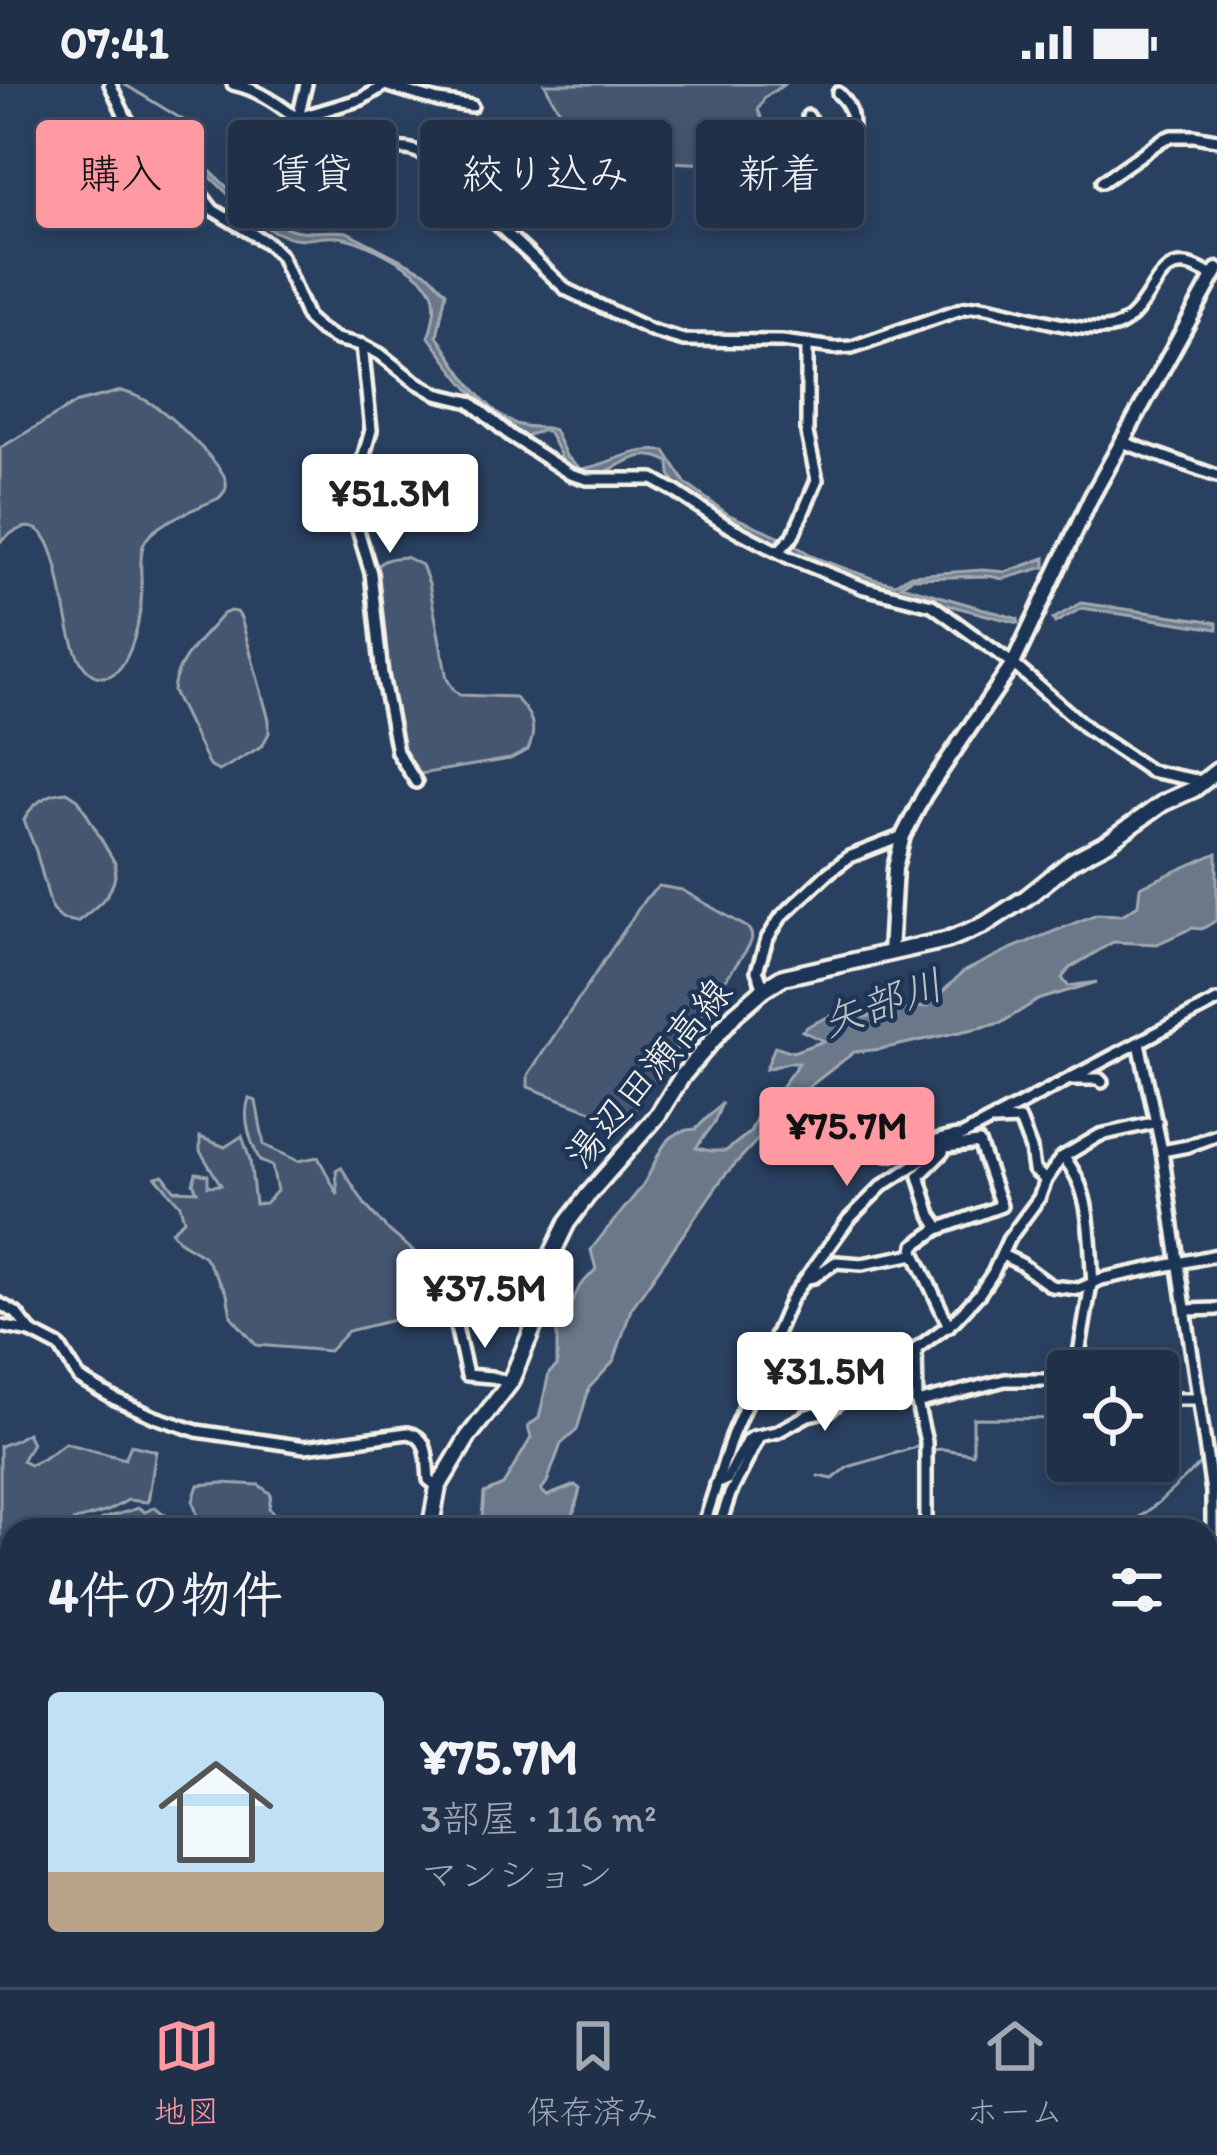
<!DOCTYPE html>
<html lang="ja">
<head>
<meta charset="utf-8">
<style>
  :root { --surface:#203048; --page:#28384f; --text:#f1f3f6; --muted:#a2a9b4; --line:#3d4b60; --accent:#ff9aa2 }
  body { margin:0; font-family:Itim,"Klee One",sans-serif; background:var(--page); color:var(--text); height:100vh; display:flex; flex-direction:column; font-size:45px; white-space:nowrap }
  * { box-sizing:border-box; margin:0 }
  p { font-size:39px; color:var(--muted) }
  .icon { flex:none; width:66px; height:66px; fill:none; stroke:currentColor; stroke-width:2; stroke-linecap:round; stroke-linejoin:round }
  .map { position:relative; flex:1; overflow:hidden }
  .panel { position:absolute; left:0px; top:1434px; width:1218px; height:471px; display:flex; flex-direction:column; background:var(--surface); border-radius:36px 36px 0 0; box-shadow:0 6px 18px #0003,0 0 0 3px var(--line) }
  .panel>* { flex:none }
  .hud { position:absolute; left:36px; top:36px; width:1146px; height:108px; display:flex; gap:24px }
  .tools { position:absolute; left:1047px; top:1266px; display:grid; gap:24px }
  .tools a { display:grid; place-items:center; width:132px; height:132px; border-radius:12px; background:var(--surface); box-shadow:0 6px 18px #0003,0 0 0 3px var(--line); font-size:60px }
  .price { position:absolute; translate:-50% -102px; padding:0 27px; border-radius:12px; background:#fff; color:#222; font-size:39px; line-height:78px; filter:drop-shadow(0 3px 6px #0008) }
  .price::after { content:''; position:absolute; left:50%; top:72px; width:36px; height:27px; margin-left:-18px; background:inherit; clip-path:polygon(0 0,100% 0,50% 100%) }
  .price.active { background:var(--accent); color:#111 }
  ul { padding:0; list-style:none }
  li { display:flex; align-items:center; gap:36px; height:300px; padding:0 48px }
  li+li { border-top:3px solid var(--line) }
  li span { display:grid; place-items:center; flex:none; width:336px; height:240px; border-radius:12px; color:#555 }
  li>.icon { margin-inline-start:auto }
  span .icon { width:144px; height:144px; fill:#fffc; stroke-width:1 }
  li b { font-size:51px }
  h2 { display:flex; justify-content:space-between; align-items:center; height:144px; padding:0 48px; font-size:51px }
  .chip { padding:0 42px; border-radius:12px; background:var(--surface); box-shadow:0 6px 18px #0003,0 0 0 3px var(--line); font-size:42px; line-height:108px }
  .chip.active { background:var(--accent); color:#111 }
  .status { display:flex; justify-content:space-between; align-items:center; height:84px; padding:0 60px; background:var(--surface); direction:ltr }
  .status svg { height:33px; fill:currentColor }
  .tabs { display:flex; justify-content:space-around; align-items:center; height:168px; border-top:3px solid var(--line); background:var(--surface); font-size:33px; color:var(--muted) }
  .tabs a { display:grid; justify-items:center; gap:6px }
  .tabs .active { color:var(--accent) }
  .map>svg:first-child { display:block }
  .green { fill:#445771; stroke:#9ca4ac; stroke-width:3 }
  .water { fill:#6a788a; stroke:#a1a8b0; stroke-width:3 }
  .lines { fill:none; stroke-linecap:round; stroke-linejoin:round }
  .stream { stroke:#a1a8b0; stroke-width:3 }
  .river { stroke:#6a788a; stroke-width:16 }
  .minor-casing { stroke:#f4f1e8; stroke-width:18 }
  .tertiary-casing { stroke:#f4f1e8; stroke-width:21 }
  .secondary-casing { stroke:#f4f1e8; stroke-width:22 }
  .minor { stroke:#1d3557; stroke-width:9 }
  .tertiary { stroke:#1d3557; stroke-width:12 }
  .secondary { stroke:#1d3557; stroke-width:14 }
  .labels { text-anchor:middle; dominant-baseline:central; stroke-width:9; stroke-linejoin:round; paint-order:stroke }
  .street-label { font-size:39px; fill:#f4f1e8; stroke:#1d3557 }
  .water-label { font-size:42px; font-style:italic; fill:#bdc1c2; stroke:#1d3557 }
</style>
</head>
<body>
<div class="status"><b>07:41</b><svg viewBox="0 0 49 12"><path d="M0 12V9h3v3zM5 12V6h3v6zM10 12V3h3v9zM15 12V0h3v12zM26 1h20v11H26zM47 4h2v5h-2z"/></svg></div>
<div class="map">
<svg width="1217" height="1903" viewBox="0 0 1217 1903">
  <rect width="100%" height="100%" fill="#2a4060"/>
  <filter id="ink" filterUnits="userSpaceOnUse"><feTurbulence type="fractalNoise" baseFrequency=".00833" numOctaves="2"/><feDisplacementMap in="SourceGraphic" scale="24" xChannelSelector="R" yChannelSelector="G"/><feConvolveMatrix kernelMatrix="1 2 1 2 8 2 1 2 1" color-interpolation-filters="sRGB"/></filter>
  <g filter="url(#ink)">
    <g class="green">
      <path d="M545 0H785L765 13 758 26 765 41 758 62C741 70 724 78 705 79 655 81 591 65 559 25 553 18 549 8 545 0Z"/>
      <path d="M121 307C134 310 147 316 158 324 172 334 223 381 226 397 227 407 225 407 219 414 199 424 150 439 143 462 138 479 143 500 141 518 139 539 129 594 102 593 46 591 80 388 0 458V364L78 318Z"/>
      <path d="M405 473 422 481 429 500 447 595 454 606 460 611 514 613C532 630 538 643 528 666L510 675 420 690 398 680 373 486C382 475 391 474 405 473Z"/>
      <path d="M230 527 237 528 241 534 269 636V649L262 662 219 687 209 682 173 607C175 576 204 553 223 530Z"/>
      <path d="M67 708 78 715 115 779C119 807 98 822 77 838L62 835 52 826 36 767 24 736C32 719 48 709 67 708Z"/>
      <path d="M659 802 682 806 748 844C755 853 751 859 745 868L627 1035H612L528 1003V991L645 815Z"/>
      <path d="M249 1014 256 1017 264 1061 298 1077 318 1073 338 1111 336 1086 341 1083 366 1122 387 1145 417 1170 422 1186 410 1216 418 1230 348 1247 329 1267 256 1261 231 1232 227 1210 204 1172 179 1157 171 1147 184 1136 180 1121 156 1093 163 1091 174 1106 197 1107 193 1099 196 1089 208 1091V1102L221 1101 200 1067V1053L225 1063 242 1052 250 1076 255 1120 265 1119 277 1107 272 1082 260 1077C251 1059 242 1034 249 1014Z"/>
      <polygon points="27,1349 32,1359 22,1377 30,1381 43,1375 65,1359 125,1375 131,1361 156,1367 148,1418 128,1416 108,1427 73,1437 66,1446 12,1446 12,1472 0,1459 0,1362 16,1356"/>
      <polygon points="222,1399 259,1401 271,1410 269,1424 274,1430 263,1446 201,1446 193,1417 198,1401"/>
      <polygon points="155,1423 175,1439 174,1446 96,1446 102,1435 139,1424 145,1428"/>
      <polygon points="0,1569 9,1571 12,1580 12,1672 0,1676 0,1612 7,1608 0,1589"/>
    </g>
    <g class="water">
      <path d="M184 67C192 73 200 78 207 84 233 108 256 135 291 145 309 151 329 145 347 148L430 191 446 208 437 252C456 281 483 326 516 340 529 345 541 341 554 346L566 372 581 385C613 381 628 363 665 367L686 400 729 431 781 453 816 474 874 495 895 500 911 491 983 486 1006 488 1045 474V483L1003 495 989 492 912 494 901 501 1018 535V539L870 501 816 480 725 435 693 414 674 397 670 390 669 378C634 357 614 396 584 390 579 389 570 385 566 382L549 349 543 346 525 352C483 328 457 292 429 253 432 239 438 222 432 208 423 187 361 154 338 153 313 151 303 161 275 148 238 130 218 91 182 72Z"/>
      <polygon points="1081,519 1203,536 1217,539 1217,545 1082,524 1055,539 1053,535"/>
      <path d="M1217 769V836L1202 845 1192 844 1157 860 1113 858 1070 884 1062 894 1068 902 1097 898 1038 916 1001 939 881 965 854 968 805 1006 797 1016 768 1035 761 1052 724 1092 631 1225 614 1277 589 1304 577 1346 561 1360 547 1398 541 1406 547 1412 575 1401 580 1405 571 1439H584L585 1446H481L484 1409 503 1401 531 1354 528 1342 539 1334 549 1289 557 1282V1248L580 1202 596 1185 591 1166C606 1145 624 1126 640 1105 659 1081 657 1047 696 1045L722 1019 714 1039 696 1064 711 1067H726L750 1048 761 1024 776 1010 799 979H788L766 985 775 962 793 968 824 957 802 947 810 941 855 921 864 933 928 922 963 888 1010 865 1097 830 1122 831 1138 821 1140 803Z"/>
    </g>
    <g class="lines">
      <g class="stream">
        <polyline points="124,0 193,42 185,70"/>
        <polyline points="933,1366 943,1365 973,1370 973,1334 1068,1335"/>
        <polyline points="818,1392 833,1395 848,1383 920,1362 911,1329"/>
        <polyline points="1123,1446 1158,1419 1203,1377"/>
        <polyline points="971,1896 1020,1896 1020,1903"/>
      </g>
      <polyline class="river" points="464,1903 466,1893"/>
      <g class="minor-casing">
        <g id="minor">
          <polyline points="110,0 125,32 134,45 196,104 213,126 269,160 281,172 308,235 319,245 336,255 362,261 380,270 413,296 437,310 470,318 511,352 570,390 587,395 653,395 676,408 726,441 790,474 864,504 932,521 1013,580 1089,646 1150,687 1201,697"/>
          <path d="M233 0C279 10 306 49 348 67 377 78 394 55 422 70L567 206 653 247 684 256 782 257 834 264 852 263 964 224 980 222C1014 226 1092 256 1120 241 1158 221 1155 153 1213 193"/>
          <polyline points="808,32 824,60"/>
          <polyline points="298,34 362,15 385,1 438,17 472,22"/>
          <polyline points="298,34 306,0"/>
          <path d="M754 92 764 78 792 72 851 49C854 32 850 20 838 9"/>
          <polyline points="1102,98 1162,56 1172,52 1194,52 1217,56"/>
          <polyline points="771,110 791,106 839,82 843,79 837,54"/>
          <polyline points="362,261 371,346 353,410 353,429 371,489 382,591 397,668 416,698"/>
          <polyline points="1122,358 1217,392"/>
          <polyline points="779,467 793,452 817,396 807,349 807,261"/>
          <polyline points="764,905 757,887 767,855 781,833 828,789 849,773 903,752"/>
          <polyline points="1139,959 1162,1067 1212,1408 1212,1686 1206,1770"/>
          <polyline points="1073,995 1099,995 1102,998"/>
          <polyline points="993,1037 1020,1036 1031,1065 1034,1086 1046,1096"/>
          <polyline points="946,1063 979,1059 1001,1122 938,1145 915,1161 914,1168 949,1242"/>
          <polyline points="1162,1067 1188,1062 1217,1051"/>
          <path d="M887 1071C912 1068 933 1055 958 1052"/>
          <path d="M1063 1073C1093 1106 1089 1156 1093 1199"/>
          <polyline points="940,1144 931,1131 919,1092 943,1068"/>
          <polyline points="1002,1171 1021,1180 1051,1202 1079,1205 1101,1195 1217,1171"/>
          <polyline points="807,1194 814,1193 836,1178 862,1180 915,1170"/>
          <polyline points="0,1220 16,1229 31,1248"/>
          <polyline points="1186,1226 1217,1225"/>
          <polyline points="455,1238 467,1291 491,1293 510,1299"/>
          <path d="M0 1242 31 1248 60 1263 79 1294 115 1315 155 1333 197 1347 305 1363 408 1349C430 1353 427 1377 429 1396L438 1403"/>
          <polyline points="916,1265 917,1319 926,1358 926,1446"/>
          <polyline points="1076,1287 1091,1200"/>
          <polyline points="1158,1315 1199,1315"/>
          <polyline points="917,1319 1005,1296 1068,1296"/>
          <polyline points="716,1400 727,1395 747,1357 753,1353 777,1348 808,1331 830,1326 847,1311 892,1289 916,1265 954,1237 979,1210 993,1189 1008,1156 1039,1114 1046,1096 1061,1074 1100,1051 1157,1038"/>
          <polyline points="702,1446 732,1352 791,1215 848,1136 882,1102 948,1059 1217,917"/>
          <polyline points="718,1446 730,1410 759,1353"/>
          <polyline points="0,1886 12,1889"/>
          <polyline points="63,1893 67,1903"/>
          <polyline points="716,1893 720,1903"/>
          <polyline points="881,1893 881,1903"/>
          <polyline points="1203,1893 1203,1903"/>
          <polyline points="160,1903 163,1893"/>
          <polyline points="234,1903 239,1893"/>
          <polyline points="419,1903 423,1893"/>
          <polyline points="963,1903 964,1893"/>
          <polyline points="1062,1903 1062,1893"/>
        </g>
      </g>
      <g class="tertiary-casing">
        <polyline id="tertiary" points="890,869 895,784 903,752 924,711 1013,580 1091,414 1217,186"/>
      </g>
      <g class="secondary-casing">
        <g id="secondary">
          <polyline points="430,1446 438,1403 468,1353 510,1299 536,1237 551,1172 567,1139 588,1111 658,1031 683,991 735,930 764,905 783,893 947,856 984,841 1027,813 1072,777 1108,758 1163,719 1194,705 1217,687"/>
          <polyline points="358,1903 361,1893"/>
        </g>
      </g>
      <use href="#minor" class="minor"/>
      <use href="#tertiary" class="tertiary"/>
      <use href="#secondary" class="secondary"/>
    </g>
  </g>
  <g class="labels">
    <g class="street-label">
      <text transform="translate(648 989) rotate(-50)">湯辺田瀬高線</text>
    </g>
    <g class="water-label">
      <text transform="translate(882 919) rotate(-19)">矢部川</text>
    </g>
  </g>
</svg>
<div class="tools">
<a><svg class="icon" aria-label="locate" viewBox="0 0 24 24"><circle cx="12" cy="12" r="6"/><path d="M12 2v4M12 18v4M2 12h4M18 12h4"/></svg></a>
</div>
<b class="price" style="left:390px;top:472px">¥51.3M</b>
<b class="price active" style="left:847px;top:1105px">¥75.7M</b>
<b class="price" style="left:485px;top:1267px">¥37.5M</b>
<b class="price" style="left:825px;top:1350px">¥31.5M</b>
<div class="hud">
<a class="chip active">購入</a>
<a class="chip">賃貸</a>
<a class="chip">絞り込み</a>
<a class="chip">新着</a>
</div>
<section class="panel">
<h2>4件の物件<svg class="icon" aria-label="filters" viewBox="0 0 24 24"><path d="M4 7h16M4 17h16"/><circle cx="9" cy="7" r="2"/><circle cx="15" cy="17" r="2"/></svg></h2>
<ul>
<li><span style="background:linear-gradient(#bfe0f5 75%,#b9a48a 0)"><svg class="icon" aria-label="home" viewBox="0 0 24 24"><path d="M3 11l9-7 9 7M6 9v11h12V9"/></svg></span><div><b>¥75.7M</b><p>3部屋 · 116 m²</p><p>マンション</p></div></li>
</ul>
</section>
</div>
<nav class="tabs">
<a class="active"><svg class="icon" aria-label="map" viewBox="0 0 24 24"><path d="M3 6l6-2 6 2 6-2v14l-6 2-6-2-6 2zM9 4v14M15 6v14"/></svg>地図</a>
<a><svg class="icon" aria-label="saved" viewBox="0 0 24 24"><path d="M7 4h10v16l-5-4-5 4z"/></svg>保存済み</a>
<a><svg class="icon" aria-label="home" viewBox="0 0 24 24"><path d="M3 11l9-7 9 7M6 9v11h12V9"/></svg>ホーム</a>
</nav>
</body>
</html>
